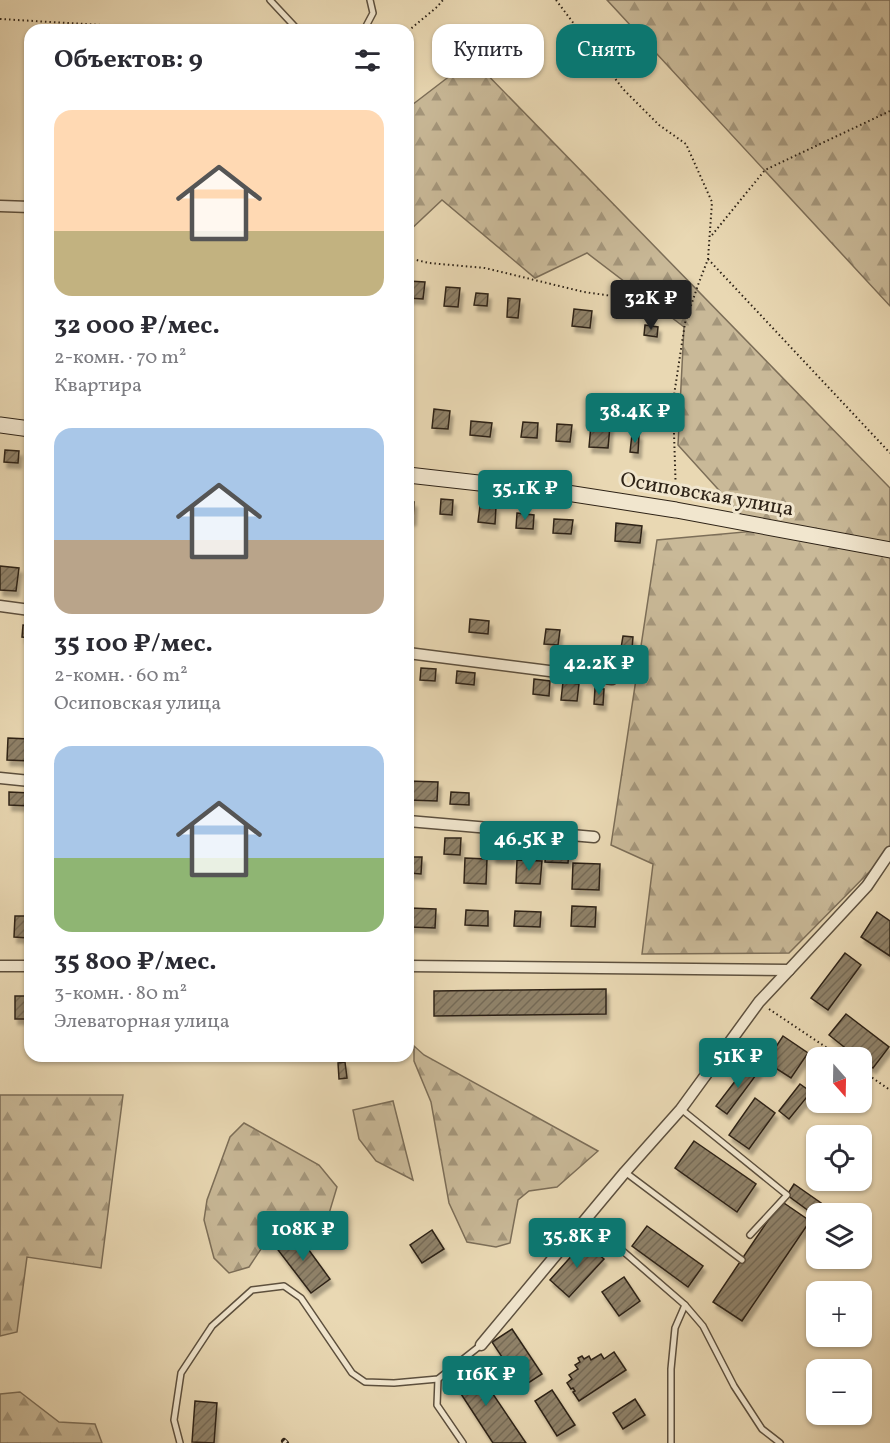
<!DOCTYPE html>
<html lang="ru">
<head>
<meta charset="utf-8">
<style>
  :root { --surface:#fff; --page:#f7f7f7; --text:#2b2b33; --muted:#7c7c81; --accent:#0f766e }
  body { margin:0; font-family:Vollkorn,serif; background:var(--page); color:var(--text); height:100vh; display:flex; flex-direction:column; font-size:22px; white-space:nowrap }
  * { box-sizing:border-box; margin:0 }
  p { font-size:20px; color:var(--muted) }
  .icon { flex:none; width:33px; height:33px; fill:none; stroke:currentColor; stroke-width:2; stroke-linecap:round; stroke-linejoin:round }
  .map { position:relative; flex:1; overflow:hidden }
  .sheet { position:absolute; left:24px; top:24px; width:390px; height:1038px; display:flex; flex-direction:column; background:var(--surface); border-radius:18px; box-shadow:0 2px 4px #0004 }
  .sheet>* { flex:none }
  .banner { position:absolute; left:432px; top:24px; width:368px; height:54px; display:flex; gap:12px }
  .needle { width:39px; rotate:160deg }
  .tools { position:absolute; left:806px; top:1047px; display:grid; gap:12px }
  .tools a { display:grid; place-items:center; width:66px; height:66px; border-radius:12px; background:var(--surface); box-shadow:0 2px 4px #0004; font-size:30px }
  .price { position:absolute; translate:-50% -51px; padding:0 14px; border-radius:6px; background:var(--accent); color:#fff; font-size:20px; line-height:39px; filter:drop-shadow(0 2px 3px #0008) }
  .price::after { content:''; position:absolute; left:50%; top:36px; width:18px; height:14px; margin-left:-9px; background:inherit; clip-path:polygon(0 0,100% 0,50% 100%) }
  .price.active { background:#222; color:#fff }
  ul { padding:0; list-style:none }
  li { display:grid; align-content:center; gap:12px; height:318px; padding:0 30px }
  li span { display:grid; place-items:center; height:186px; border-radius:18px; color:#555 }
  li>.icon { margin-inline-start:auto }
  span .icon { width:108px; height:108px; fill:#fffc; stroke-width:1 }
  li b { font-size:26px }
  h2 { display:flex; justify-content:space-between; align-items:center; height:72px; padding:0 30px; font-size:26px }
  .pill { padding:0 21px; border-radius:18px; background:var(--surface); box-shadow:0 2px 4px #0004; font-size:21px; line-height:54px }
  .pill.active { background:var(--accent); color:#fff }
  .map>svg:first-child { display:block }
  .forest { fill:url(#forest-firs); stroke:#7c6e58; stroke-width:1.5 }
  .building { fill:url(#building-hatch); stroke:#2e2317; stroke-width:1.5; filter:url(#shadow) }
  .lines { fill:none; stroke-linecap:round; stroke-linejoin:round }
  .lane-casing { stroke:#5d503e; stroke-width:8 }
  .street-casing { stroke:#5d503e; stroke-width:13 }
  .secondary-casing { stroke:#2e2317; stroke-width:17 }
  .path { stroke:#2e2317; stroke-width:2; stroke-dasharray:1.5 3; stroke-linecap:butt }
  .lane { stroke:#f1e6ce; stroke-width:5 }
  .street { stroke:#f1e6ce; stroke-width:10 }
  .secondary { stroke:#f1e6ce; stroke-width:15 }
  .rail-casing { stroke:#2e2317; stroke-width:6 }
  .rail { stroke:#f1e6ce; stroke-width:4; stroke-dasharray:11; stroke-linecap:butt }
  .labels { text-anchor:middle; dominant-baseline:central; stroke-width:6; stroke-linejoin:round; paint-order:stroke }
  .street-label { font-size:21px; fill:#2e2317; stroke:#f1e6ce }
</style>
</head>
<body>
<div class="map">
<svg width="890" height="1443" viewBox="0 0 890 1443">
  <defs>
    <pattern id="forest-firs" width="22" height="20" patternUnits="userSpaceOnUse" patternTransform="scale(1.5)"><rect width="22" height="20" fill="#c9b998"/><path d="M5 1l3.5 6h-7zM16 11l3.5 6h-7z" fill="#a4967b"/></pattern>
    <pattern id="building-hatch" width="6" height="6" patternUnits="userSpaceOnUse" patternTransform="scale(1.5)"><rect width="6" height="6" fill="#8f8168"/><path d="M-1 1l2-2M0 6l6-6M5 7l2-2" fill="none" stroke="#756955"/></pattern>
    <filter id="shadow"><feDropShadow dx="3" dy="5.5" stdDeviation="1.5" flood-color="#0004"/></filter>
  </defs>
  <rect width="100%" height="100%" fill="#e9d8b3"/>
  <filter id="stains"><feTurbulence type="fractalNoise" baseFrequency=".00333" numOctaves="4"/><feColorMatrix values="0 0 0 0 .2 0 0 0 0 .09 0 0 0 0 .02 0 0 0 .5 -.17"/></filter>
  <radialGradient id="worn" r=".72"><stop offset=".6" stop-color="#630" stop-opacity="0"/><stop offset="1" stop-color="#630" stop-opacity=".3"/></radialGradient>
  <g class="forest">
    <polygon points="607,0 890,0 890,306"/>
    <polygon points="472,59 890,488 890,851 789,953 642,954 653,864 611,845 657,540 756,531 678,445 684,327 587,253 535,278 442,200 408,232 408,108"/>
    <polygon points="414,1046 424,1055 598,1151 557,1187 529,1191 518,1200 510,1243 496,1247 467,1242 449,1203 431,1102 414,1061"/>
    <polygon points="0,1095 123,1095 101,1268 27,1257 17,1332 0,1336"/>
    <polygon points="393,1101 413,1180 376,1161 359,1139 353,1110"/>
    <polygon points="244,1123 319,1165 337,1187 328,1217 271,1234 249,1267 229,1273 214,1258 204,1220 207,1200 230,1137"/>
    <polygon points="20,1392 59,1422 95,1424 102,1443 0,1443 0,1394"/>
  </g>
  <g class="building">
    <polygon points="408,281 425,282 423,299 408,298"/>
    <polygon points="446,287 460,288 458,307 444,306"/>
    <polygon points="476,293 488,294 487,306 474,305"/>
    <polygon points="508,298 520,299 518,318 507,317"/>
    <polygon points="574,309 592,311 590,328 572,326"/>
    <polygon points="645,325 658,327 657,337 644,335"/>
    <polygon points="434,409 450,411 448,429 432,428"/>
    <polygon points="471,421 492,423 490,437 470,435"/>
    <polygon points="523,422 538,423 537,438 521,437"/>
    <polygon points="557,424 572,425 570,442 556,441"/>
    <polygon points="591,425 610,426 608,448 589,447"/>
    <polygon points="632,434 639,435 638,453 630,452"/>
    <polygon points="5,450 19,451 18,463 4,462"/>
    <polygon points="441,499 453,500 452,515 440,514"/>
    <polygon points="408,501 414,502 413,520 408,520"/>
    <polygon points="480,506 496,507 495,524 478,522"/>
    <polygon points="517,513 534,515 533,529 516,528"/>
    <polygon points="554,519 573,520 571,534 553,533"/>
    <polygon points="616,523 642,526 640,543 615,541"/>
    <polygon points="0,566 19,568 16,591 0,590"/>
    <polygon points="470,619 489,621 488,634 469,632"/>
    <polygon points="23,625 30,626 30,638 22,637"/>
    <polygon points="546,629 560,630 558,645 544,644"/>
    <polygon points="623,636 633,637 632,649 621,648"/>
    <polygon points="421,668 436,669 435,681 420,680"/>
    <polygon points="457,671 475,673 474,685 456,683"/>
    <polygon points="534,679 550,681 549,696 533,694"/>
    <polygon points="563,682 579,684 577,701 561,700"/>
    <polygon points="595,688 604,689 603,705 594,704"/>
    <polygon points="8,738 30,739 30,761 7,760"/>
    <polygon points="408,781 438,782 437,801 408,800"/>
    <polygon points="9,792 30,793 30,806 9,805"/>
    <polygon points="451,792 469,793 469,805 450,804"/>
    <polygon points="445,838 461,838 460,855 444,854"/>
    <polygon points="493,842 512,843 511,858 493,857"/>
    <polygon points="546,849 569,850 568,863 545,862"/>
    <polygon points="410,857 422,857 421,874 409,873"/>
    <polygon points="465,858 487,859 486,884 464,883"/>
    <polygon points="517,860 542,861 540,884 516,883"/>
    <polygon points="573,863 600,864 599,890 572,889"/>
    <polygon points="572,906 596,907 595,927 571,926"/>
    <polygon points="410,908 436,909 435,928 410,927"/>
    <polygon points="466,910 488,911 488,926 465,925"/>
    <polygon points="515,911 541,912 540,927 514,926"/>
    <polygon points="877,912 890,921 890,956 861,937"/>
    <polygon points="15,916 29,916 28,938 14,937"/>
    <polygon points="845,953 861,965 828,1010 811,998"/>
    <polygon points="606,989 606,1014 434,1016 434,991"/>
    <rect x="15" y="996" width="15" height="23"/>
    <polygon points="846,1014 889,1047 873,1068 861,1060 861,1058 858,1058 829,1035"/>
    <polygon points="783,1036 808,1053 791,1078 766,1062"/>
    <polygon points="345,1062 347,1078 339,1079 338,1063"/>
    <polygon points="749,1063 759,1071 727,1114 716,1106"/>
    <polygon points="800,1084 811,1092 789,1119 779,1111"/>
    <polygon points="755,1098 775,1113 749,1149 729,1135"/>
    <polygon points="694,1141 756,1184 737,1212 675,1168"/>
    <polygon points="794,1184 821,1203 813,1214 787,1195"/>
    <polygon points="781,1201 810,1221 742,1321 713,1302"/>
    <polygon points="647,1226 703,1266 688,1287 632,1246"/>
    <polygon points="432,1230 444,1249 422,1263 410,1245"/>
    <polygon points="295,1231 330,1279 311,1293 275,1246"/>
    <polygon points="584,1242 604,1259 569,1297 550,1280"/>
    <polygon points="624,1277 640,1301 619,1316 602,1292"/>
    <polygon points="512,1329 542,1374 522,1387 492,1342"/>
    <polygon points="614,1352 626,1370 579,1401 573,1392 575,1391 573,1388 571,1389 567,1383 572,1379 569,1375 578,1369 575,1365 580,1362 578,1358 582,1356 584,1359 589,1356 591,1360 601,1354 604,1359"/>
    <polygon points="472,1363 526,1443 493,1443 450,1377"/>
    <polygon points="552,1390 575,1425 557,1436 535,1401"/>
    <polygon points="635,1399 645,1415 623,1429 613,1413"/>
    <polygon points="195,1401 217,1403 214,1443 192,1442"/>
  </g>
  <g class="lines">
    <g class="lane-casing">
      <g id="lane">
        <polyline points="270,0 298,30"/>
        <polyline points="364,30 373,13 370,0"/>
        <polyline points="681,1109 787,1195 750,1235"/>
        <polyline points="625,1172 742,1260"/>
        <polyline points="586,1219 685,1305 675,1328 671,1369 671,1443"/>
        <polyline points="685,1305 703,1326 734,1386 762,1429 780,1443"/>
        <polyline points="438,1379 437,1405 463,1443"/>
        <polyline points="180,1443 174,1420 181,1373 212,1326 252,1290 284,1286 301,1298 352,1373 365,1382 394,1383 438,1379 481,1345"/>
      </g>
    </g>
    <g class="street-casing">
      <g id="street">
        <polyline points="0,206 30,207"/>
        <polyline points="0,606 30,610"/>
        <polyline points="408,653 612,679"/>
        <polyline points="0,778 30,781"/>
        <polyline points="408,821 594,837"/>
        <polyline points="0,966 30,966"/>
        <polyline points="408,966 789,970 867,886 890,852"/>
        <polyline points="481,1345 625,1172 681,1109 759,1002 789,970"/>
      </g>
    </g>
    <g class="secondary-casing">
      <g id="secondary">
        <polyline points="0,425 30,429"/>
        <polyline points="408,475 567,493 676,510 890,550"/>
      </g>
    </g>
    <g class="path">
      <polyline points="556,0 623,89 659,125 686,144 712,202 708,259 698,285 685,323 673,402 676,496"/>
      <polyline points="0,19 186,30"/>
      <polyline points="408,31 437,7 443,0"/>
      <polyline points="712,235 765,170 890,111"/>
      <polyline points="408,258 429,263 485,268 584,292 691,307"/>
      <polyline points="708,259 890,453"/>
      <polyline points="769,1009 842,1058"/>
      <polyline points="861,1070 890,1090"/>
    </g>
    <use href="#lane" class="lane"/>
    <use href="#street" class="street"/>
    <use href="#secondary" class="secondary"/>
    <g class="rail-casing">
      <polyline id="rail" points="284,1441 286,1443"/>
    </g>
    <use href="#rail" class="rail"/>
  </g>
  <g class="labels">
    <g class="street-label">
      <text transform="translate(707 495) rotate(10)">Осиповская улица</text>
    </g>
  </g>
  <rect width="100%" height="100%" filter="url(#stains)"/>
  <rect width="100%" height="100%" fill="url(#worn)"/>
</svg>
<div class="tools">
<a><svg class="needle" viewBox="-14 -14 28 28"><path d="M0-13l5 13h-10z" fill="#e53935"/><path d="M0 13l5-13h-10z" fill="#7c7c81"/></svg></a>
<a><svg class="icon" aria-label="locate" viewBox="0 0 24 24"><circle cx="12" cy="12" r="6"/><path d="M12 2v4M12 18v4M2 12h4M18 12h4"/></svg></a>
<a><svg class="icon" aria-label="layers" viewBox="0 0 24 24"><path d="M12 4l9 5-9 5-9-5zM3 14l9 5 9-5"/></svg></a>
<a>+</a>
<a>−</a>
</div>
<b class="price active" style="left:651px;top:331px">32K ₽</b>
<b class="price" style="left:635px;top:444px">38.4K ₽</b>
<b class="price" style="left:525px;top:521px">35.1K ₽</b>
<b class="price" style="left:599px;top:696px">42.2K ₽</b>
<b class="price" style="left:529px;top:872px">46.5K ₽</b>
<b class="price" style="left:738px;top:1089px">51K ₽</b>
<b class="price" style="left:303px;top:1262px">108K ₽</b>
<b class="price" style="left:577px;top:1269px">35.8K ₽</b>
<b class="price" style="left:486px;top:1407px">116K ₽</b>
<div class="banner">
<a class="pill">Купить</a>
<a class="pill active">Снять</a>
</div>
<section class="sheet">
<h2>Объектов: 9<svg class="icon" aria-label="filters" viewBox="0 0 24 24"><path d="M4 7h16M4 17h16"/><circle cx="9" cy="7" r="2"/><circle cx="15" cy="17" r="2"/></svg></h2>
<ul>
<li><span style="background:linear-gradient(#ffd9b3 65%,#c2b280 0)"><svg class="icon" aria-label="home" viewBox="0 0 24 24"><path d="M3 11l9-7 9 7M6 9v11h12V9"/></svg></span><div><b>32 000 ₽/мес.</b><p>2-комн. · 70 m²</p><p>Квартира</p></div></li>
<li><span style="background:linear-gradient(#a9c7e8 60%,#b9a48a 0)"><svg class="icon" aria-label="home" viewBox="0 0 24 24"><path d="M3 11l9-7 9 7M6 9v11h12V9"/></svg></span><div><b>35 100 ₽/мес.</b><p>2-комн. · 60 m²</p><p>Осиповская улица</p></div></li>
<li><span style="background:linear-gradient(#a9c7e8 60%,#8fb573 0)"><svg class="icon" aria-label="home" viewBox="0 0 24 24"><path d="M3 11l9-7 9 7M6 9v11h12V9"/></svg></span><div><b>35 800 ₽/мес.</b><p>3-комн. · 80 m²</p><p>Элеваторная улица</p></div></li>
</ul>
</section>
</div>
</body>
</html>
